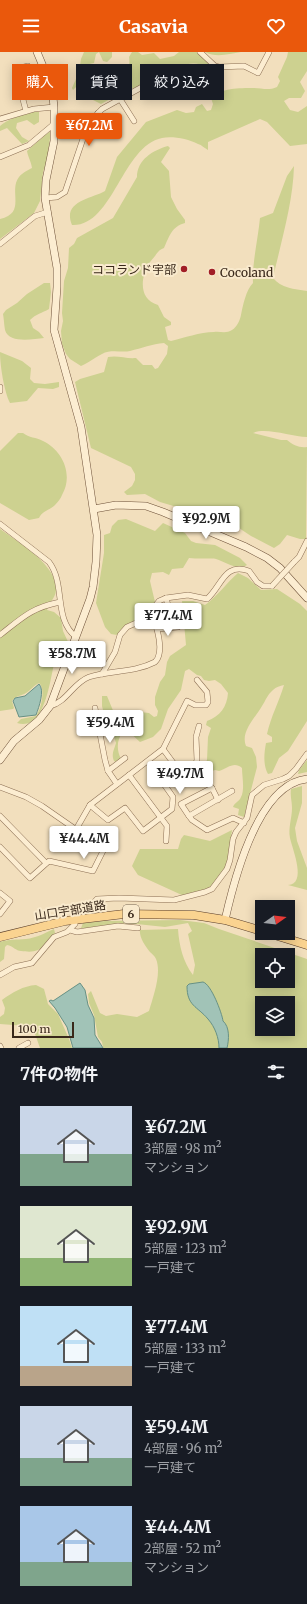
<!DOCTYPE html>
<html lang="ja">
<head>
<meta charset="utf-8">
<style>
  :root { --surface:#171b24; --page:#20242c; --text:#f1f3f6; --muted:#9ea1a6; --accent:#ea580c }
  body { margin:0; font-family:Merriweather,"Noto Sans JP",serif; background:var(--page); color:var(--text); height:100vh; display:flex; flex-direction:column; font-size:15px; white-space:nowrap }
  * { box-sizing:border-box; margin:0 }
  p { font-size:13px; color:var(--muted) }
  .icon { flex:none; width:22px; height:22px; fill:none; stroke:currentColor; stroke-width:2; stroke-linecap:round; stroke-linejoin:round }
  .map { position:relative; height:996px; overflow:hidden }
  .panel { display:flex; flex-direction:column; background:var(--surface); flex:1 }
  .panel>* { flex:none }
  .guide { position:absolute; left:12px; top:12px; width:283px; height:36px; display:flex; gap:8px }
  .needle { width:26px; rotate:76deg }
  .fabs { position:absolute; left:255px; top:848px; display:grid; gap:8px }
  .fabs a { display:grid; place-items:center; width:40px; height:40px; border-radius:0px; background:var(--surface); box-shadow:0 2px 10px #0003; font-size:20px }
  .scale { position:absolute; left:12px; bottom:10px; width:62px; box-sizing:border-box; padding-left:4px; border:2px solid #39281a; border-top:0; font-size:11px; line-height:14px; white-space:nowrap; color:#39281a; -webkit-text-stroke:3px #f9eacd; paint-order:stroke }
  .price { position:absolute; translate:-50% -34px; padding:0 9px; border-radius:4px; background:#fff; color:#222; font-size:13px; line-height:26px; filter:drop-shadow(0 1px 2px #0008) }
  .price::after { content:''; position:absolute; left:50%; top:24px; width:12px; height:9px; margin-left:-6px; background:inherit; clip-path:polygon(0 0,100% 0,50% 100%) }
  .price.on { background:var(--accent); color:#fff }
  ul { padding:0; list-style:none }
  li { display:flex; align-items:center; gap:12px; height:100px; padding:0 20px }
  li span { display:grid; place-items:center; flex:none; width:112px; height:80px; border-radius:0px; color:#555 }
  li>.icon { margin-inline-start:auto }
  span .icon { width:48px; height:48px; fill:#fffc; stroke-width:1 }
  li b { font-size:17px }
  h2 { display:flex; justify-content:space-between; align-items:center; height:48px; padding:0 20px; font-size:17px }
  .pill { padding:0 14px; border-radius:0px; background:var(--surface); box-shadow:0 2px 10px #0003; font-size:14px; line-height:36px }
  .pill.on { background:var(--accent); color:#fff }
  header { display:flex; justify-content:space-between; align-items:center; height:52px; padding:0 20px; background:var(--accent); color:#fff; font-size:18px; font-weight:800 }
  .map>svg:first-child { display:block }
  .green { fill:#cdd190; fill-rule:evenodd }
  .water { fill:#a1c3b7; stroke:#679185 }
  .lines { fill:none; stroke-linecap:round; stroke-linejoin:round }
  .street-tunnel { stroke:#cdba9c; stroke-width:5; stroke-dasharray:5 2.5; stroke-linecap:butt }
  .street-casing { stroke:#8c6f54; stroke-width:6 }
  .secondary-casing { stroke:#6d5038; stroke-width:8 }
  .primary-casing { stroke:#593d29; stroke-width:9 }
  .street { stroke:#fcedd1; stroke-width:5 }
  .secondary { stroke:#fcedd1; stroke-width:7 }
  .primary { stroke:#fad390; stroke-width:8 }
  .street-bridge-casing { stroke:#8c6f54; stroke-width:6; stroke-linecap:butt }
  .street-bridge { stroke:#fcedd1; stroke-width:5 }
  .poi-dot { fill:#a11e26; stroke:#f9eacd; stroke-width:1.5 }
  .labels { text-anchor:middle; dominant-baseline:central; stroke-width:4; stroke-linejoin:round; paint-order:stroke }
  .shield { fill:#f9eacd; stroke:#736250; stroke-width:1 }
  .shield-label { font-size:11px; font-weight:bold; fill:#39281a }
  .poi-label { font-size:12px; fill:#39281a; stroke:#f9eacd; text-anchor:end }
  .street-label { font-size:12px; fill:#39281a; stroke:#f9eacd }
</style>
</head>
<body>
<header><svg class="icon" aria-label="menu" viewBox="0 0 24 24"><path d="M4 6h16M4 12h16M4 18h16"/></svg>Casavia<svg class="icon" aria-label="heart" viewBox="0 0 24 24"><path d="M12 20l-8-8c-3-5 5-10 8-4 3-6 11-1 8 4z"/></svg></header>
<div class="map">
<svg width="307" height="996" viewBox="0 0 307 996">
  <rect width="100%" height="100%" fill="#f2dfbd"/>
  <g class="green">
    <polygon points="84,0 112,0 112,5 107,10 103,9 99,0 96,2 94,11 85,13 79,32 73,38 72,36 79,20 81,7"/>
    <path d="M132 0H138L142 3 154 1 160 7 174 4 179 0H198L218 20 215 21C210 19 206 16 201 13 190 9 177 14 173 24L168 22 158 24 145 32 125 39 101 52 91 47C97 35 117 40 126 20 129 14 130 12 129 5Z"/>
    <path d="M205 0H241C229 2 216 6 205 0Z"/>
    <path d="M288 0H307V19L300 30 305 39 301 46H289L284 49 290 58 298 60 307 54V92L290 94 267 70 260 67 208 90V98C204 96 202 93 198 92 188 87 173 84 162 86 122 94 113 175 72 173 62 149 91 147 105 139L117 105 146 70 177 58 186 61 194 60 196 55 202 52 207 59 211 58 213 52 211 46C220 36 240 36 253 36 262 36 268 39 277 35L280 29 278 25 287 5Z"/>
    <path d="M32 60H39V70L34 73 27 68 17 71 16 76 22 85 29 89 22 92 7 76 0 79V74C8 67 21 63 32 60Z"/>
    <path d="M51 79 47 108 43 120 40 149 34 161 0 187V167C27 161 8 139 19 125 22 121 28 118 32 116 31 109 28 105 27 99L45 83Z"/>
    <path d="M168 94 170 96 161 110 169 119 171 145 177 157 185 168V171C172 174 169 185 164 196 159 198 158 200 155 204 153 207 150 209 149 212 140 226 139 248 158 253L164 265 171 270V273L165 275 168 288 171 289C184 286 200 280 214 280 220 279 226 282 232 278 237 275 240 268 241 263 243 253 246 238 253 231 252 211 258 187 260 166L273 161 287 124 294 114C293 151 281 190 273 226 281 236 294 237 307 239V385C292 385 266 375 253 381L281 388H287C293 393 299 396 307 395L306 487H300L287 483 280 492 274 496 251 484 239 476 227 465 201 459 187 458 160 450 145 442 127 443 124 440 132 434 135 428V422L131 415 91 396 75 330 80 327 104 320 108 305C118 303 126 307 136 306L143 313H152L155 317 158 316 167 302 168 294 164 291C152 292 142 296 130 299 122 301 111 297 102 302 94 306 90 310 81 314L70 307 66 302 62 292 61 279 63 269 62 261 64 229 68 216 69 196 74 192 77 186 113 166 137 125C137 108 153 98 168 94Z"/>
    <path d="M44 231H50L51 240 49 257C42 261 36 262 30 268L33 276 39 280 44 286C33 287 9 292 5 278 4 273 4 267 3 262L6 258 17 251 27 242Z"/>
    <path d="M0 300 22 309 31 316 30 327 34 331 45 332 59 330V335L53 337 38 336 27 349 10 351C4 339 0 313 0 300Z"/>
    <path d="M18 381H23C29 386 36 385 43 389 62 398 74 422 62 443 61 446 58 450 55 453 50 458 42 459 39 466L29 468 0 451V399Z"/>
    <path d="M126 467 155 479 163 471 185 481 191 489 196 491 215 493 240 506 247 513C236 519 226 510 216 507 212 506 195 507 189 506L183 516 172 517 169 523 163 520 152 521 150 529 155 550 145 565 138 568 117 583 111 582 105 575 96 551 104 501V483L110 481 112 474 118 468Z"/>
    <path d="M0 477C18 490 59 514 56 539 55 546 49 551 47 558L54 560 61 566 63 579 69 592 65 599 56 604C50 623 47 680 17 671L21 667 36 664C41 658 46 637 39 631 34 633 31 638 26 641 21 644 15 644 12 649L14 656 13 657 0 659Z"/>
    <path d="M238 521 248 526 261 538 277 537 300 552 307 559V669L288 699 279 706 272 721 268 722C263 713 264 702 266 691L272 690V685L267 682C271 664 279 650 284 633 280 634 276 635 273 638 267 643 266 648 262 654 256 665 240 680 246 694L252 696 256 705 257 715 244 765 238 763 239 757 233 755C235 750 239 750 241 745 245 738 242 724 242 716 234 709 228 716 219 719L215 718 204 722 198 714 200 711 206 710 207 708 208 685 211 676 206 673 207 669C220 664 227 655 228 641L221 632 215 628 209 629 204 628 201 624 197 623 189 617 185 619 181 638 168 657 161 677 153 685 140 690 127 678 123 679C117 688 116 697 121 707L116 710 114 709C111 702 114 698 116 691L111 675 107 674 102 654V644H107L119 673 122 671 124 666 127 668 128 673 136 670 140 660 149 661 154 665 157 664 158 659 155 653V645L160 630 165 623 167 610 170 604 186 593 182 549H193L205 553C218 544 226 531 238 521Z"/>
    <polygon points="307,708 307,720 298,722 299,718"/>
    <path d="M302 734V751L295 776 297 789 307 816V838L288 833C307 832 293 799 290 786 288 776 292 766 292 756 292 749 290 744 291 737Z"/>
    <path d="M232 778C229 800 229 824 208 837 201 840 191 842 184 844L138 823 132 814 140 797H178L181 787 184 783 210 789Z"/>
    <path d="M180 868 204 871 219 877 307 907V996H103L102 990 98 985 94 963 89 951 88 942 91 939 100 961 106 964 117 962 137 965 149 959C153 945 162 921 156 907 155 904 152 902 150 900 145 894 139 885 140 878L178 877C179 893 183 910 193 923L195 913 188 882 192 879 188 871 165 875 127 871 92 876H81L83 871 105 869ZM262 903H288V929H262ZM262 951H288V977H262Z"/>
    <path d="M54 877 55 881C42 894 43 902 21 899 16 899 13 894 7 893L5 895 4 907 0 910V890C9 887 17 888 26 887 36 886 45 881 54 877Z"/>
    <path d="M36 933 44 937 48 952 58 962 69 987 72 996H40L34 979 26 974 0 972V965L4 962 5 956 2 948C13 940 23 934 36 933Z"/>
  </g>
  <g class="water">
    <path d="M39 632C45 638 39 655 36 663L19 665 13 649 15 646 25 644Z"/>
    <path d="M203 930C211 932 222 961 223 969 230 975 229 988 227 996H219C219 986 215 975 208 967 197 954 187 954 187 934L189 932Z"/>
    <polygon points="80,931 85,938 88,953 94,966 95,983 103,996 73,996 67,975 55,956 49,949 51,948 53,949"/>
  </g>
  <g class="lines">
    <polyline class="street-tunnel" points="78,868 91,854"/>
    <g class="street-casing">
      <g id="street">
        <polyline points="200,0 215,14 219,15 244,14 258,21 269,0"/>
        <polyline points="20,16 28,14 32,20 43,17"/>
        <polyline points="17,25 26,59"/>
        <polyline points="21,36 31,33"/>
        <polyline points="120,47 134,69"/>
        <polyline points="98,61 115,79"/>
        <polyline points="0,67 34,57 54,55"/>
        <polyline points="0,105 29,93 54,72"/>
        <polyline points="45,146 57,145 65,140 88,72 102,57 142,35"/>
        <polyline points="0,192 35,164 48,160"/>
        <polyline points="0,335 0,339"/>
        <path d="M0 472 49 510C66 532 53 567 76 585"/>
        <polyline points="294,510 299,505 307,489"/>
        <polyline points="166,546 169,557"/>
        <polyline points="157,577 178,575"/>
        <path d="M0 583C23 565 31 556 60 550"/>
        <path d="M102 622 115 600 120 583 127 575 145 567 159 549 166 546 188 543 207 547C222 534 224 510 249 519L257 530 263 534H272"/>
        <path d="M50 654C67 650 73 631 89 625 110 618 134 621 155 610 166 600 155 570 151 557"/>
        <polyline points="95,656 105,708 108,719 117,732"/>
        <polyline points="199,674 196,685 197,708 195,714 212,736 218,748"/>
        <polyline points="108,719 125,706"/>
        <polyline points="129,723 167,774 166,789"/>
        <polyline points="0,735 26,745 42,754 104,797 93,819 49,809 30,826 0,795"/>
        <polyline points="232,739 189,764 192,768 207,778 233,766 244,771"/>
        <polyline points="90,753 108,768 125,756 143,779 172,757 173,745 161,728 177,716 163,697"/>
        <polyline points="0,764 46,811"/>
        <polyline points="189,764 181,752 212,736"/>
        <polyline points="53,785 67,793 90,753 163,697 187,649 195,653 206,653 208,650 207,640 197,628"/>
        <polyline points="0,841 10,849 0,862"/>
        <polyline points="91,854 97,847 119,846 174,848 205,840 212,837 227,817 230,808 233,787 236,780 247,766 252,743 264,733 283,727 289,724 296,717 307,702"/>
        <polyline points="70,878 77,880 118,874 138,876"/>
        <polyline points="0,923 14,915 32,911 54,885 67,880 75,872"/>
        <polyline points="0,994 1,996"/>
        <polyline points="19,996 28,991"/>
      </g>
    </g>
    <g class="secondary-casing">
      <g id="secondary">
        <polyline points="94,457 116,453 146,454 163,460 246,495 267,506 280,516 307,546"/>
        <polyline points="0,708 14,689 39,668 50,654 90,547 93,535 96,510 97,483 81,375 54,278 57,235 57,216 45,146 46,128 54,89 54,55 52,36 37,0"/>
        <path d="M225 868C234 828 258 732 307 727"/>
      </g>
    </g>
    <g class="primary-casing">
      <g id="primary">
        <polyline points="268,881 307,893"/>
        <polyline points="0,885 65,869 124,862 194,863 225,868 262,879"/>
      </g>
    </g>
    <use href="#street" class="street"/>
    <use href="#secondary" class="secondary"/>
    <use href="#primary" class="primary"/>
    <g class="street-bridge-casing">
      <polyline id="street-bridge" points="272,534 294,510"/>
    </g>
    <use href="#street-bridge" class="street-bridge"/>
  </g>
  <g class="poi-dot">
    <circle cx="184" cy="217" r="4"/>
    <circle cx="212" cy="220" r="4"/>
  </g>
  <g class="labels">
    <rect class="shield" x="123" y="853" width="16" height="18" rx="3"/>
    <g class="shield-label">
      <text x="131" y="862">6</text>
    </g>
    <g class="poi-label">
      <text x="176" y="217">ココランド宇部</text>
      <text x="220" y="220" text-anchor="start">Cocoland</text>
    </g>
    <g class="street-label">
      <text transform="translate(70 858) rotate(-9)">山口宇部道路</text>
    </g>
  </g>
</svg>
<div class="fabs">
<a><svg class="needle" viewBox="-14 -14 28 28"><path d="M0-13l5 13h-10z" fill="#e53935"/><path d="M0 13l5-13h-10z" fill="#9ea1a6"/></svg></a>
<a><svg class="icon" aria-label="locate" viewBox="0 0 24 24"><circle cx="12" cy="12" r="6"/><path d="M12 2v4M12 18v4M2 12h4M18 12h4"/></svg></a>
<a><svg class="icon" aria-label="layers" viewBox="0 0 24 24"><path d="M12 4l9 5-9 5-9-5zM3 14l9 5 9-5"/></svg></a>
</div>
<div class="scale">100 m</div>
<b class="price on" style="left:89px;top:95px">¥67.2M</b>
<b class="price" style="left:206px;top:488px">¥92.9M</b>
<b class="price" style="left:168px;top:585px">¥77.4M</b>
<b class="price" style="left:72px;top:623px">¥58.7M</b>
<b class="price" style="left:110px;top:692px">¥59.4M</b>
<b class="price" style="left:180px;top:743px">¥49.7M</b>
<b class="price" style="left:84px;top:808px">¥44.4M</b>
<div class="guide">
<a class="pill on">購入</a>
<a class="pill">賃貸</a>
<a class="pill">絞り込み</a>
</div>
</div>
<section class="panel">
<h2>7件の物件<svg class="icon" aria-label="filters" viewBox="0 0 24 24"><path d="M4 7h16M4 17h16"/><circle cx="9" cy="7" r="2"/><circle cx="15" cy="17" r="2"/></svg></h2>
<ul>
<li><span style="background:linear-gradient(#c9d6e8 60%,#7fa58c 0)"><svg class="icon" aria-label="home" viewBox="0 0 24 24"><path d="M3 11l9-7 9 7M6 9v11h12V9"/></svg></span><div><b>¥67.2M</b><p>3部屋 · 98 m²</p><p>マンション</p></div></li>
<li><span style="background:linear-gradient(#dfe7d0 65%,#8fb573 0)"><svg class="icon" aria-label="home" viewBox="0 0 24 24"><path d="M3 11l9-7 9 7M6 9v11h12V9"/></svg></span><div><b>¥92.9M</b><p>5部屋 · 123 m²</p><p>一戸建て</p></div></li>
<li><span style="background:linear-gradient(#bfe0f5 75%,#b9a48a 0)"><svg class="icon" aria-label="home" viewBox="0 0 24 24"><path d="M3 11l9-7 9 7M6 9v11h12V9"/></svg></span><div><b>¥77.4M</b><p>5部屋 · 133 m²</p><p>一戸建て</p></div></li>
<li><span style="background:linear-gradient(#c9d6e8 65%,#7fa58c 0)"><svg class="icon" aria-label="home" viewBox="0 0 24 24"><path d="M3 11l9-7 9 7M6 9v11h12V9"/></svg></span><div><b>¥59.4M</b><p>4部屋 · 96 m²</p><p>一戸建て</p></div></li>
<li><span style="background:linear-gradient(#a9c7e8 70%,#7fa58c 0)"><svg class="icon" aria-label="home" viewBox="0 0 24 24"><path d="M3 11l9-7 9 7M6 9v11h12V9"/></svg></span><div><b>¥44.4M</b><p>2部屋 · 52 m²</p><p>マンション</p></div></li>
</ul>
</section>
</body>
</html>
